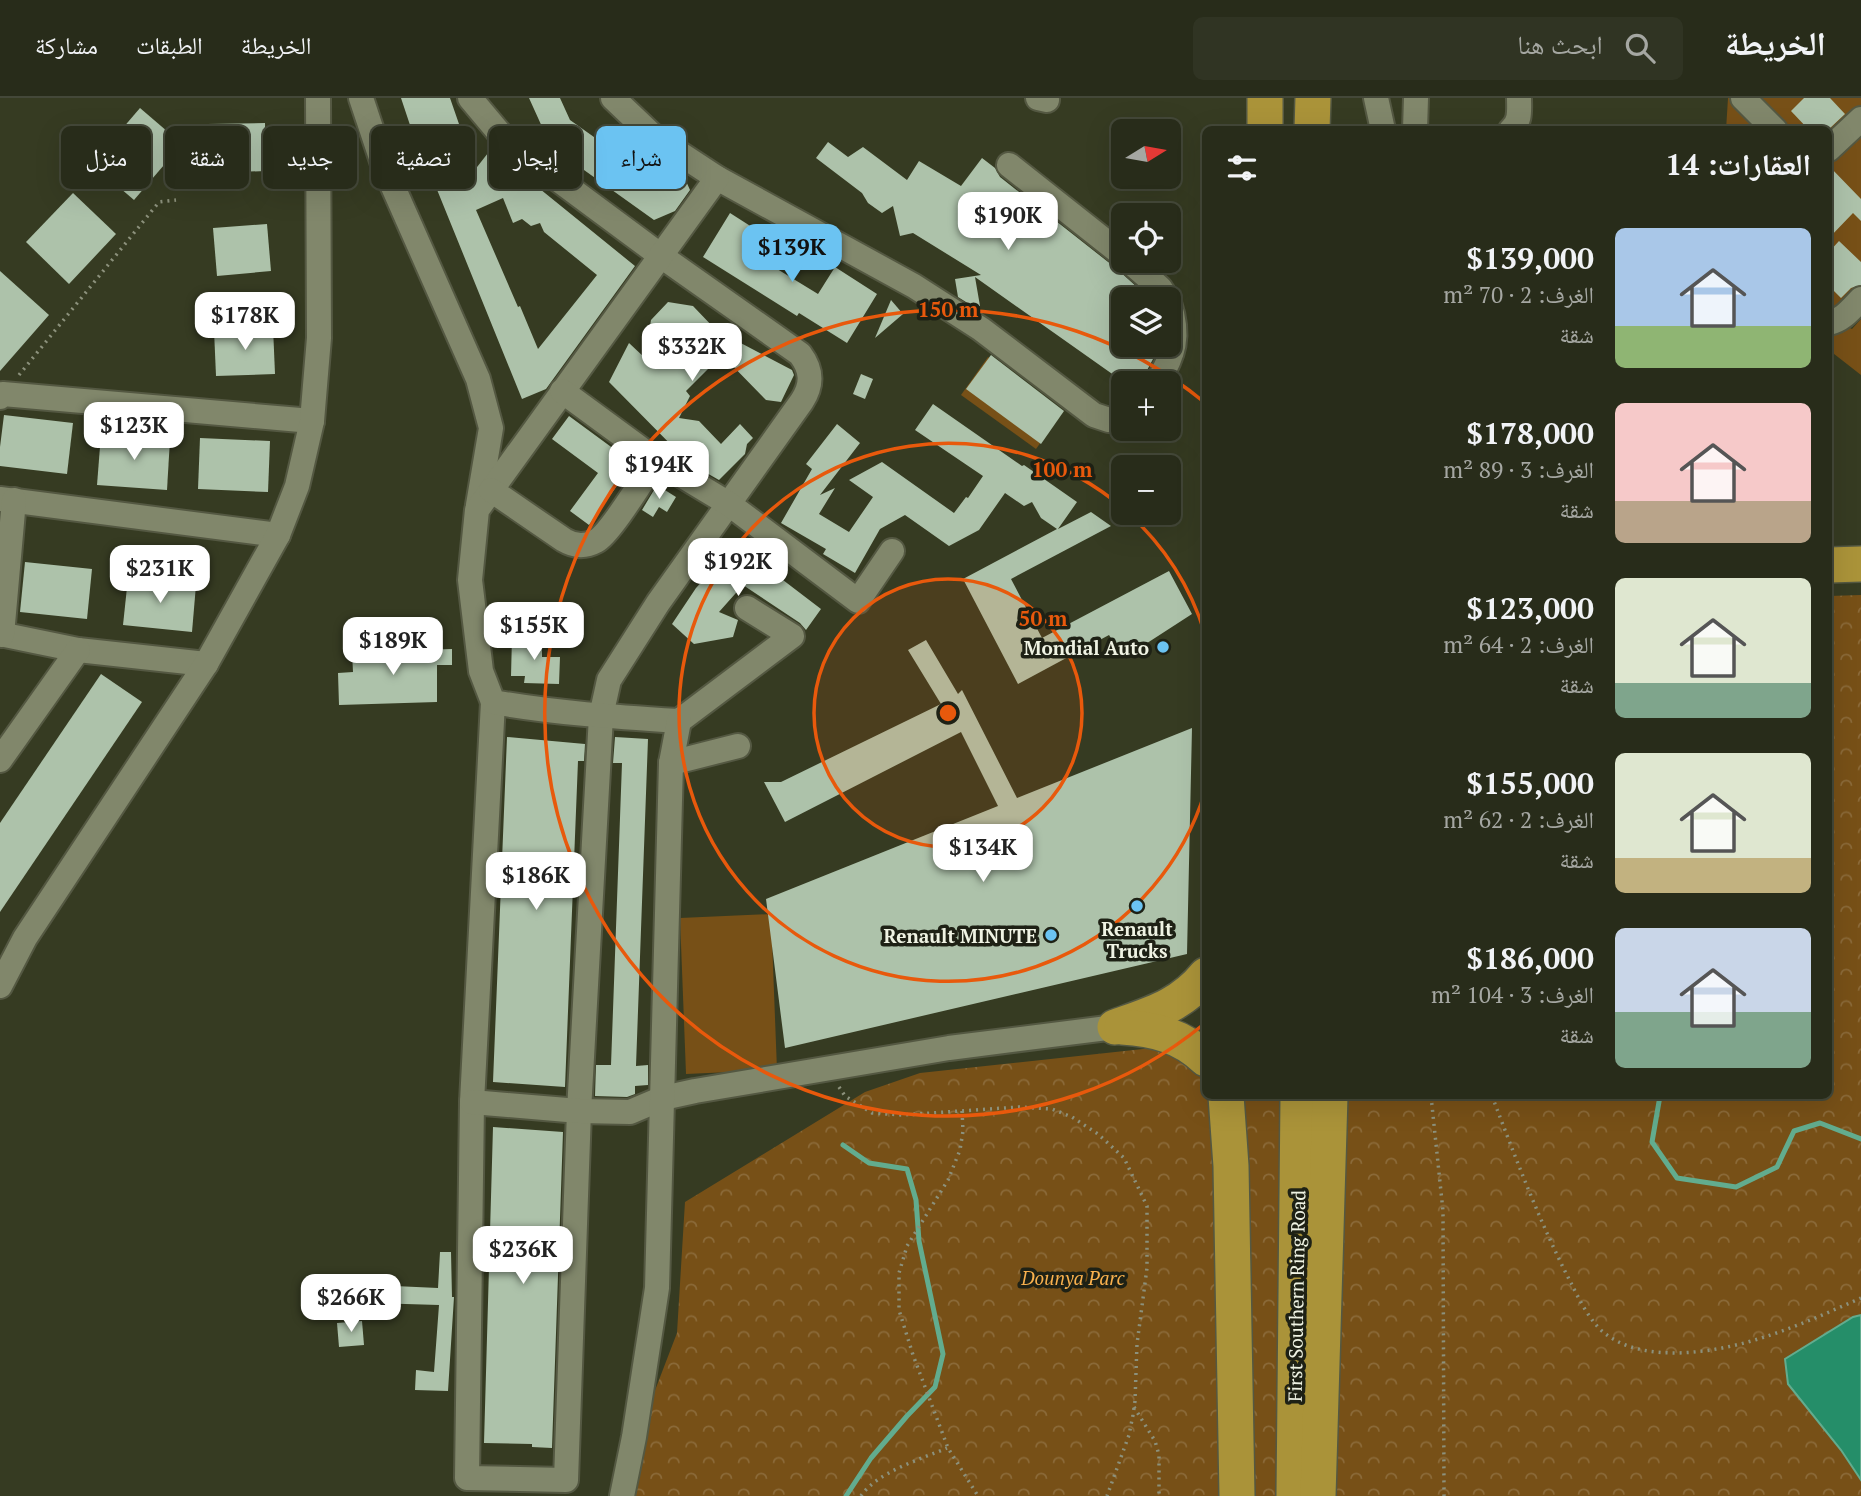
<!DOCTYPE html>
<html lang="ar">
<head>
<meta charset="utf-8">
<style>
  :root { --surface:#282c1a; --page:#303423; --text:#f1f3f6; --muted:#a5a7a2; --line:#444839; --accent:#6bc3f2 }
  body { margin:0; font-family:"PT Serif","Noto Naskh Arabic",serif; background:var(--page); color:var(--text); direction:rtl; height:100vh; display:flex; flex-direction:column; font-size:26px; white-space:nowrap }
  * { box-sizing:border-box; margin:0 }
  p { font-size:23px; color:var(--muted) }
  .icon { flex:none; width:38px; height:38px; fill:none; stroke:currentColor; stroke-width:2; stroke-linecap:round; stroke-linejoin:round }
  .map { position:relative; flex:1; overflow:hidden; direction:ltr }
  .side { position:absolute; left:1202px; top:28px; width:630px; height:973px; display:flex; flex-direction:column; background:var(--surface); border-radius:10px; box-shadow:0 7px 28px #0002,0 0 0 2px var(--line); direction:rtl }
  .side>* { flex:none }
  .hud { position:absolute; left:21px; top:28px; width:665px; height:63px; direction:rtl; display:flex; gap:14px }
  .needle { width:46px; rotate:79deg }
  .buttons { position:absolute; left:1111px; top:21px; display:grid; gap:14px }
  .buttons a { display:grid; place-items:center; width:70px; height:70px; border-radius:10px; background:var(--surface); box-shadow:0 7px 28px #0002,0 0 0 2px var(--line); font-size:35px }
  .price { position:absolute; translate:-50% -60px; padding:0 16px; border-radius:14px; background:#fff; color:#222; font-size:23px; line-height:46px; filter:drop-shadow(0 2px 4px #0008) }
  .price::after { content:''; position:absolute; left:50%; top:42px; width:21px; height:16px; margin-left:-10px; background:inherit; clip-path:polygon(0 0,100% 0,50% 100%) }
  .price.current { background:var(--accent); color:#111 }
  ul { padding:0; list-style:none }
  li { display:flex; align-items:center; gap:21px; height:175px; padding:0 21px }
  li span { display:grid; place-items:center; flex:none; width:196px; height:140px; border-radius:10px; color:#555 }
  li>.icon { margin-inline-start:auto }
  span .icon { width:84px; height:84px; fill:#fffc; stroke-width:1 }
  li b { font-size:30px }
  h2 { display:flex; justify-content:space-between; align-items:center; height:84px; padding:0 21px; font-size:30px }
  .tag { padding:0 24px; border-radius:10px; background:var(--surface); box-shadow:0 7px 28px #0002,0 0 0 2px var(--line); font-size:24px; line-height:63px }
  .tag.current { background:var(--accent); color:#111 }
  header { display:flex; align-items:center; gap:42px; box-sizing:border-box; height:98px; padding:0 35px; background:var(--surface); border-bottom:2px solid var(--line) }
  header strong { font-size:33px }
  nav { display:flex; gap:38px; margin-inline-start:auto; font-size:24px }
  .search { width:490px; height:63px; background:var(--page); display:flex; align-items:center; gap:18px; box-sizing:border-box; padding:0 24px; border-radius:10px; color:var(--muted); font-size:26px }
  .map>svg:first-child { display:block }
  .green { fill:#775017 }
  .park { fill:url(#park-crowns) }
  .water { fill:#258e69; stroke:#62ac8e; stroke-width:2 }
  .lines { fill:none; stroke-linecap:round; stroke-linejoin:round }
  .stream { stroke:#62ac8e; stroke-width:5 }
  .building { fill:#adc2aa; fill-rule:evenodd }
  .minor-casing { stroke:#545842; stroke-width:28 }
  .highway-casing { stroke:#545842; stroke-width:38 }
  .path { stroke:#8c917c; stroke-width:3.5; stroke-dasharray:2 5; stroke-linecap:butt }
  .minor { stroke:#81876b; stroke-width:24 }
  .highway { stroke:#aa9339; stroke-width:35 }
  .ring { fill:none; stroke:#e8590c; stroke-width:3.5 }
  .poi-dot { fill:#6bc3f2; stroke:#1e2115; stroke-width:2.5 }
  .labels { text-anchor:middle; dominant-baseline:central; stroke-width:7; stroke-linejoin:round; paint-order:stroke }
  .poi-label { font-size:19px; font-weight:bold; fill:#eff3e3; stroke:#1e2115; text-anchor:end }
  .park-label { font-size:19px; font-style:italic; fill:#f9b14e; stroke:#1e2115 }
  .street-label { font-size:19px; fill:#eff3e3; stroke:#1e2115 }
  .centre { fill:#e8590c; stroke:#1e2115; stroke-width:3.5 }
  .ring-label { font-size:21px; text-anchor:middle; font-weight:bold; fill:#e8590c; stroke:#1e2115; stroke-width:7; stroke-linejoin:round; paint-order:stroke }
</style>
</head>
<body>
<header>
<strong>الخريطة</strong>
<div class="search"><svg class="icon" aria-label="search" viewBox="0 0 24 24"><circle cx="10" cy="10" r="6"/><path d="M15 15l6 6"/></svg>ابحث هنا</div>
<nav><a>الخريطة</a><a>الطبقات</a><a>مشاركة</a></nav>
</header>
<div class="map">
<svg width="1861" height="1398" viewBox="0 0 1861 1398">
  <defs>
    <pattern id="park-crowns" width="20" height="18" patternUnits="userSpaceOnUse" patternTransform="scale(1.75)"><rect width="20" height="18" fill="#775017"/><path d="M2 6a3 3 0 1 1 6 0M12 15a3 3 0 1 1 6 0" fill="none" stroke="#8b6a39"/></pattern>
  </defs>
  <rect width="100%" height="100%" fill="#363b22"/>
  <g class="green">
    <polygon points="1728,0 1731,0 1763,31 1726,32"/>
    <polygon points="1751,0 1861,0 1861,12 1829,45 1829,32 1785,31"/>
    <polygon points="1861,35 1861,190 1829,217 1829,67"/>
    <polygon points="1861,221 1861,277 1829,252 1829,234 1848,229 1852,231"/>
    <polygon points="988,259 1063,313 1036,351 961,297"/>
    <polygon points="771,816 777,972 686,976 680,820"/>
  </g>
  <polygon class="park" points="1861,497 1861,1398 612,1398 616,1394 677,1235 685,1104 865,994 920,975 1143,951 1206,946 1206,998 1829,998 1829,498"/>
  <polygon class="water" points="1861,1217 1861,1382 1841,1352 1788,1286 1785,1261 1853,1219"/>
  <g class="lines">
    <g class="stream">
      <polyline points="1660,998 1652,1044 1677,1080 1736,1089 1777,1069 1794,1033 1820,1025 1861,1041"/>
      <polyline points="843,1047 869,1065 907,1071 916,1102 919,1143 943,1256 935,1289 907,1318 871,1360 846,1398"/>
    </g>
  </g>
  <g class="building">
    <path d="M401 0H450L459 26 437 33 446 61 452 58 463 87 488 55 535 93 540 91 635 168 546 291 522 301 427 67 421 69 413 46 416 45ZM503 100 513 125 522 121 531 128 540 125 544 134 597 177 538 251 520 208 518 209 476 112Z"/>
    <polygon points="529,0 560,0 570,22 663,88 672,74 686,83 690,92 675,113 654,122 577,67 574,61 548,42"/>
    <polygon points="1804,0 1830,0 1845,16 1828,32 1809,32 1791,13"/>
    <polygon points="140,10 182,46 134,102 92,66"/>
    <polygon points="265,25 266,73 209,75 207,26"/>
    <polygon points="828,44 848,59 863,49 907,82 919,63 961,88 982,60 995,70 1000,79 1117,171 1149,200 1150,201 1124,201 1124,247 1134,247 1153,261 1144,278 1142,285 1125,285 975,179 980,208 974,209 958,199 955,181 981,177 913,135 900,138 893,108 882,115 868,105 862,95 816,60"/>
    <polygon points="1829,68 1861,101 1861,123 1853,115 1829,140"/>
    <polygon points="73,95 116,136 69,186 26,144"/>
    <polygon points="730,115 755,131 743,150 818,196 835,169 877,196 847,245 799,215 797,218 703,159"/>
    <polygon points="267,126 271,173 217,178 213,130"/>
    <polygon points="1839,143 1861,164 1861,187 1851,190 1841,200 1829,188 1829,154"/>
    <polygon points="0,173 49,217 0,273"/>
    <polygon points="891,202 903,216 875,240"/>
    <polygon points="668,204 693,208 716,232 792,272 794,277 781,304 766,302 722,257 686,293 690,298 679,320 699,323 721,346 740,326 753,340 747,346 745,356 719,382 689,365 609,284 629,245 645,260 651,222"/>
    <polygon points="273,229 275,276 216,278 214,232"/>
    <polygon points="991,257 1064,313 1041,346 966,291"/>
    <polygon points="861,276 873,281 865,301 853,296"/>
    <polygon points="933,306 1022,368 1024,367 1077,404 1058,431 1091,414 1111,428 1011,481 1042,540 1169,473 1192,516 1124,560 1109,537 1018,586 963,481 1057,431 1041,420 1032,404 1024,408 1005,395 979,432 949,448 905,417 880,431 855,475 823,456 826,451 781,425 812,371 806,366 837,326 860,345 820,397 835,390 819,416 849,434 873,399 849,382 882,364 954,415 966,399 968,400 983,378 915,332"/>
    <polygon points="4,317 73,325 67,376 0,368 0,349"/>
    <polygon points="569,318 633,365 589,427 570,413 598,375 552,341"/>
    <polygon points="101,336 170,341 167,392 97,387"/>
    <polygon points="200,340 270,343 268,394 198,391"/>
    <polygon points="657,387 676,399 667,414 659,409 653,419 642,412"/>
    <polygon points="736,446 821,511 806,532 800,525 743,487 719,514 738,522 733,539 694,546 672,526 696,490"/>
    <polygon points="25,464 92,471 87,521 20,514"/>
    <polygon points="128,480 196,487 192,534 123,527"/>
    <polygon points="512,539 542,539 542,559 560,559 559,586 524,585 525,578 511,578"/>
    <polygon points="926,542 958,596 962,592 1017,700 1192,630 1187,856 785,950 766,801 998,708 961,634 785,724 764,684 781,684 941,606 908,552"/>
    <polygon points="452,551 452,567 437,567 437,604 339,607 338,575 353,574 352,554"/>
    <polygon points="101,576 142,604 0,814 0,725"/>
    <polygon points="507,639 585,646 584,663 578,663 565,989 493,984"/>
    <polygon points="615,639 648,641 636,968 648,967 648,987 635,988 635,996 627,999 595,998 596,967 611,967 622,665 613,665"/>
    <polygon points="493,1029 563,1034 552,1350 532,1349 532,1346 484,1345"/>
    <polygon points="440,1154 451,1154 452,1199 454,1199 448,1293 415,1292 416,1272 434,1274 439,1207 372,1205 373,1187 438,1190"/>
    <polygon points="362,1223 364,1247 339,1249 337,1225"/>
  </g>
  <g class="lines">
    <g class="minor-casing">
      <g id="minor">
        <polyline points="361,0 383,66 478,281 491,330 478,407"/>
        <path d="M470 0 506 43 661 158 800 256C812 272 813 286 802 303L658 505 609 582 601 618 579 1013 566 1382 467 1380 472 1004 493 604"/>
        <polyline points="613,0 653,38 717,80 914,188 981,231 1094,317 1109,322 1124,321"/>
        <polyline points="1038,0 1047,2"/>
        <polyline points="1376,0 1383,32"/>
        <polyline points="1743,0 1775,32"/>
        <polyline points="1415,32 1416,0"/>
        <path d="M1511 32C1521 23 1519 12 1519 0"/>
        <polyline points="1829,51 1861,21"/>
        <polyline points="1009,67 1124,158"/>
        <path d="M717 80 477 412 470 482 481 573 493 604C555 615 616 619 679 623L792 538 747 510"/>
        <polyline points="1129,163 1160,190 1167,201"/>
        <path d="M1829 225C1843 222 1851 211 1861 201"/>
        <path d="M1157 285C1174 257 1180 238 1169 205"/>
        <polyline points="562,293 656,362 729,406 858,503 892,453"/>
        <polyline points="0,299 3,296 312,323"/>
        <path d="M491 392 564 442C574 448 585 449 596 443 610 436 645 378 656 362"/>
        <polyline points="0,401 278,437"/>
        <polyline points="0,536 78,552 206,566"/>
        <polyline points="2,537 14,402"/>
        <polyline points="0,662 78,552"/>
        <polyline points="671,665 738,648"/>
        <polyline points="0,888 25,840 206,566 278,437 297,388 312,323 319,240 318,0"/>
        <polyline points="472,1004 579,1013 630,1014 663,1000 695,993 949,950 1115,929"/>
        <polyline points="622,1398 634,1339 657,1190 671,665 679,623"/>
      </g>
    </g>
    <g class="highway-casing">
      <g id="highway">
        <polyline points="1265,32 1265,0"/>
        <polyline points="1312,32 1313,0"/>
        <polyline points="1829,467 1861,466"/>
        <path d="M1115 929C1151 916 1181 908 1206 877"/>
        <path d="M1122 929C1155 931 1182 938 1206 961"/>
        <polyline points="1226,998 1231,1068 1237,1398"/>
        <polyline points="1294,1398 1298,998"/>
        <polyline points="1318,1398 1330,998"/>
      </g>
    </g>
    <g class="path">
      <polyline points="19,277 159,104 176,102"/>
      <polyline points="839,989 845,998 872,1015 902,1017 1019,1009 1052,1011 1072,1019 1098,1036 1124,1060 1147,1108 1147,1170 1137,1246 1135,1303 1133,1317 1129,1337 1107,1398"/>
      <polyline points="1431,998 1443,1113 1444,1398"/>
      <path d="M1492 998C1516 1061 1540 1125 1571 1185 1579 1201 1591 1226 1607 1237 1628 1252 1653 1255 1678 1255 1744 1253 1802 1226 1861 1200"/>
      <polyline points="962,1013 963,1033 960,1052 948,1082 907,1148 899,1175 899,1212 913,1257 948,1350 978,1398"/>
      <polyline points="1134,1309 1155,1343 1159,1357 1159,1398"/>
      <path d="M861 1398C877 1374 921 1361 947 1350"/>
    </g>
    <use href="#minor" class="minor"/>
    <use href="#highway" class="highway"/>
  </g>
  <circle cx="948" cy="615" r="134" fill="#e8590c" fill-opacity=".12"/>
  <g class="ring">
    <circle cx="948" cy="615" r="134"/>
    <path d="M1205 694A269 269 0 1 1 1123 410M1128 415A269 269 0 0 1 1205 536"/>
    <path d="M1204 926A403 403 0 1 1 1204 304"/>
  </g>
  <g class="poi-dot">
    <circle cx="1163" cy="549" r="7"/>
    <circle cx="1137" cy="808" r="7"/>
    <circle cx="1051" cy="837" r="7"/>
  </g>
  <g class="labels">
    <g class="poi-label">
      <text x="1149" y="549">Mondial Auto</text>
      <text x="1137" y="830" text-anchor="middle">Renault<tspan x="1137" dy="22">Trucks</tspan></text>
      <text x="1037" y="837">Renault MINUTE</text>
    </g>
    <g class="park-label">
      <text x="1073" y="1179">Dounya Parc</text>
    </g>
    <g class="street-label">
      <text transform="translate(1296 1198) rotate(-89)">First Southern Ring Road</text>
    </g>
  </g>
  <circle cx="948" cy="615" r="10" class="centre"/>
  <g class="ring-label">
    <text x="948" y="219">150 m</text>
    <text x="1062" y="379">100 m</text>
    <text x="1043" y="528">50 m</text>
  </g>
</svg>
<div class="buttons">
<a><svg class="needle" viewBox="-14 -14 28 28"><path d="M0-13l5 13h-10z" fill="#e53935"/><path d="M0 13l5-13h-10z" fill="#a5a7a2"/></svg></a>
<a><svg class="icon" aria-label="locate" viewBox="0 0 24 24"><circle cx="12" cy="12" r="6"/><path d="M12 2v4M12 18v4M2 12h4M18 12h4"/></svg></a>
<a><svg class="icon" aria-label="layers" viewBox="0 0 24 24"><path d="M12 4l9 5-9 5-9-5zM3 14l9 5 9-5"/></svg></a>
<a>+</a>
<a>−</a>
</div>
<b class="price" style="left:1008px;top:154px">$190K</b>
<b class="price current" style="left:792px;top:186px">$139K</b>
<b class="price" style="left:245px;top:254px">$178K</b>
<b class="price" style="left:692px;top:285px">$332K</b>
<b class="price" style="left:134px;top:364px">$123K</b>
<b class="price" style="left:659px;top:403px">$194K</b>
<b class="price" style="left:738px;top:500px">$192K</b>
<b class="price" style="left:160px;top:507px">$231K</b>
<b class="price" style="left:534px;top:564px">$155K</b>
<b class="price" style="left:393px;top:579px">$189K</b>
<b class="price" style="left:983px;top:786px">$134K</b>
<b class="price" style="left:536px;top:814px">$186K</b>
<b class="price" style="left:523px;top:1188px">$236K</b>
<b class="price" style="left:351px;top:1236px">$266K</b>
<div class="hud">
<a class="tag current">شراء</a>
<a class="tag">إيجار</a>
<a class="tag">تصفية</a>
<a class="tag">جديد</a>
<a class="tag">شقة</a>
<a class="tag">منزل</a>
</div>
<section class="side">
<h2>العقارات: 14<svg class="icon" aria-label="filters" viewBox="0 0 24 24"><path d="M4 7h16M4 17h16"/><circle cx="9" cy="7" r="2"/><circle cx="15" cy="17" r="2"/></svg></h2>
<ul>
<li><span style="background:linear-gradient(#a9c7e8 70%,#8fb573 0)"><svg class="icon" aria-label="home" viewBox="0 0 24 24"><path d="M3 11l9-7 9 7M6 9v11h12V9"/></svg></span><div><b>$139,000</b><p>الغرف: 2 · 70 m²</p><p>شقة</p></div></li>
<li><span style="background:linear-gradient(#f6c9c9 70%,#b9a48a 0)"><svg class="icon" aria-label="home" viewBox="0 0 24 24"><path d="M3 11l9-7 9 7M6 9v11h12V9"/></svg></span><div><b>$178,000</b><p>الغرف: 3 · 89 m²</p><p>شقة</p></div></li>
<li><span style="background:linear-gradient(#dfe7d0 75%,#7fa58c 0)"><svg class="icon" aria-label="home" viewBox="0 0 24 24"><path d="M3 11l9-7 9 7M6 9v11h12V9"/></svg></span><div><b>$123,000</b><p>الغرف: 2 · 64 m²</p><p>شقة</p></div></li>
<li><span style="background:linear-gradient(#dfe7d0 75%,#c2b280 0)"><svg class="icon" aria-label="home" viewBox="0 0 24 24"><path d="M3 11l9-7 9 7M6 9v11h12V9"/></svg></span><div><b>$155,000</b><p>الغرف: 2 · 62 m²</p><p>شقة</p></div></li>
<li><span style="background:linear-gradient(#c9d6e8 60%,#7fa58c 0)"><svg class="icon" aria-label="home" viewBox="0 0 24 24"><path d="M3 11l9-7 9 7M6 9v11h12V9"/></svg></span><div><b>$186,000</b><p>الغرف: 3 · 104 m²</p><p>شقة</p></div></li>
</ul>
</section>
</div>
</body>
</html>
